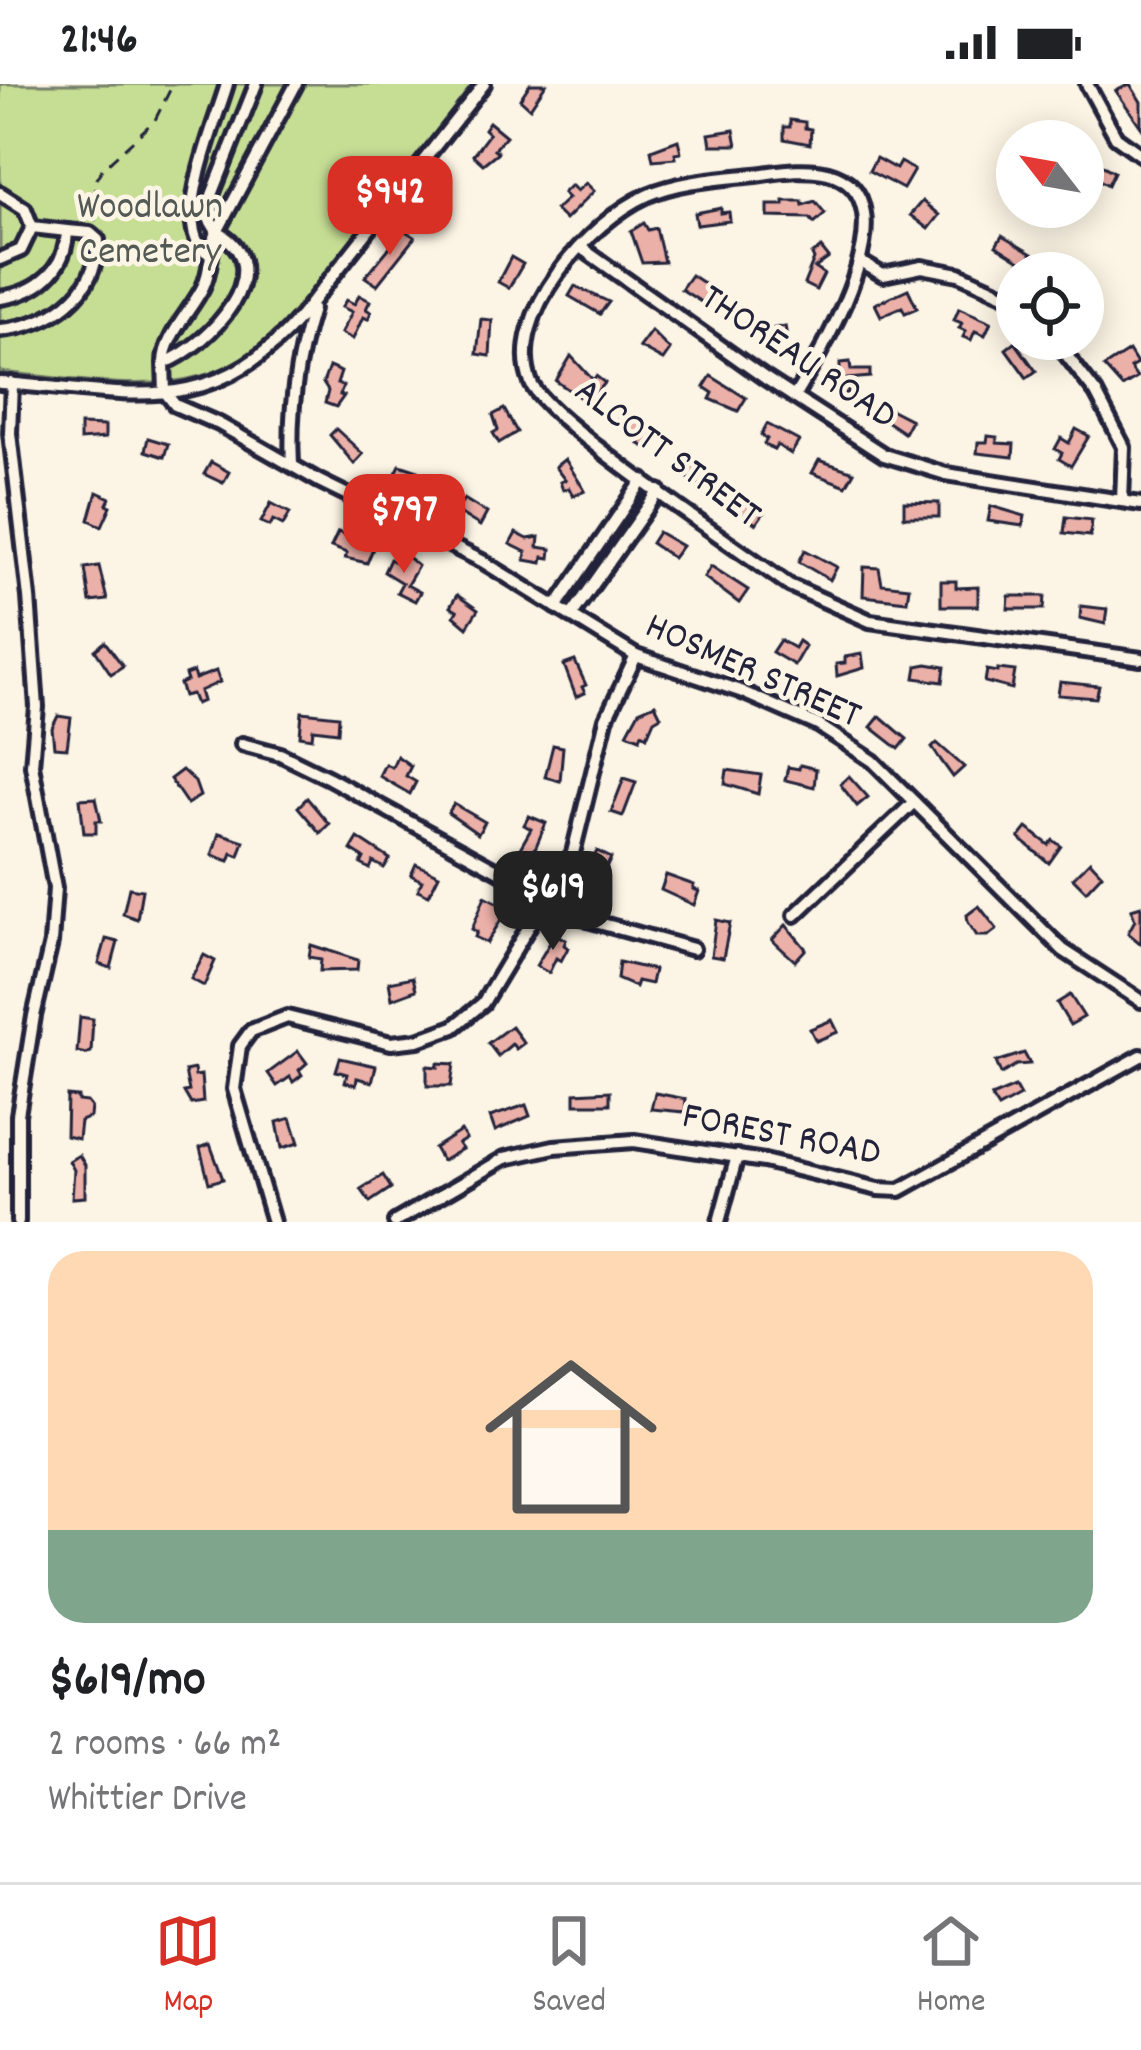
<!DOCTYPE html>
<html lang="en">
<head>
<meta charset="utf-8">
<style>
  :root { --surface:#fff; --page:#f6f6f6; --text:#202124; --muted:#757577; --line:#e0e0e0; --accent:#d93025 }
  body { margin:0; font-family:Dekko,sans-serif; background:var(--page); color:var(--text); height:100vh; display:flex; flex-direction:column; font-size:45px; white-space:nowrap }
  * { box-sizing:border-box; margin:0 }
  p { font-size:39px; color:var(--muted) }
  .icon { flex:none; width:66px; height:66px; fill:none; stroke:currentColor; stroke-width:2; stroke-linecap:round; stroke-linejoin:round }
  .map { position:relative; height:1138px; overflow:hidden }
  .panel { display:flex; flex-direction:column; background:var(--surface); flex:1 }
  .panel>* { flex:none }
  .needle { width:78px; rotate:301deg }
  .fabs { position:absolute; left:996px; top:36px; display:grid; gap:24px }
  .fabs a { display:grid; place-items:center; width:108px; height:108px; border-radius:50%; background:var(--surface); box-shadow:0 6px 30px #0003; font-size:60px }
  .price { position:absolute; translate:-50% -102px; padding:0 27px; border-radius:24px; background:var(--accent); color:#fff; font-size:39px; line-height:78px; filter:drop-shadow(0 3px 6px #0008) }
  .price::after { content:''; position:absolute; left:50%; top:72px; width:36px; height:27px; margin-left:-18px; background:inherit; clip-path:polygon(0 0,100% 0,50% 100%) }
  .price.on { background:#222; color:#fff }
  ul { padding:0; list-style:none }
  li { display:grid; align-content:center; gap:24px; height:636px; padding:0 48px }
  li+li { border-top:3px solid var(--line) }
  li span { display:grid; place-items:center; height:372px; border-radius:36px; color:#555 }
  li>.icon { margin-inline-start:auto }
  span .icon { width:216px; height:216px; fill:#fffc; stroke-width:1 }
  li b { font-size:51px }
  .status { display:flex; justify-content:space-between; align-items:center; height:84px; padding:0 60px; background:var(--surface); direction:ltr }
  .status svg { height:33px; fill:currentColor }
  .dock { display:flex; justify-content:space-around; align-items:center; height:168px; border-top:3px solid var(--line); background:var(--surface); font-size:33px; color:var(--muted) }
  .dock a { display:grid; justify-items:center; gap:6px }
  .dock .on { color:var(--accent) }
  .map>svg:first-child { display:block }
  .green { fill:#c6de94; stroke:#748068; stroke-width:3 }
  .building { fill:#ebb0a8; stroke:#22223b; stroke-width:3 }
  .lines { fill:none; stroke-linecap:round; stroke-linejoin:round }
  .minor-casing { stroke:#22223b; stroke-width:20 }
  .path { stroke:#22223b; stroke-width:3; stroke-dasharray:12 9; stroke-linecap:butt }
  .minor { stroke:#fcf5e5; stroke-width:10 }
  .labels { text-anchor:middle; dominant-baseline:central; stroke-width:9; stroke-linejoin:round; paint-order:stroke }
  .park-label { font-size:39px; fill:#535a56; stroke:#fcf5e5 }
  .street-label { font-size:39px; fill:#22223b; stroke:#fcf5e5 }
</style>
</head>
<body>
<div class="status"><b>21:46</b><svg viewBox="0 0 49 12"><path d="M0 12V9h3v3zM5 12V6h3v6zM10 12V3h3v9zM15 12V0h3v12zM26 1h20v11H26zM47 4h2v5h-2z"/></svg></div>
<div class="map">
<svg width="1141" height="1138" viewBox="0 0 1141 1138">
  <rect width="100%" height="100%" fill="#fcf5e5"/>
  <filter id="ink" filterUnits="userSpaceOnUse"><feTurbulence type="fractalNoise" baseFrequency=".00833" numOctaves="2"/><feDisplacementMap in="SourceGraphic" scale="24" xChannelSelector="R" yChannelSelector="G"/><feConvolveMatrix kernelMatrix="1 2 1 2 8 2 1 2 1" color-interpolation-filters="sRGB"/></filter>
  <g filter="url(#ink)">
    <path class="green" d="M0 0H475C440 43 405 86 371 129 325 188 278 271 201 292 138 309 64 293 0 288Z"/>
    <g class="building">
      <polygon points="530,0 546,0 530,24 520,15"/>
      <polygon points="1130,0 1141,18 1141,43 1116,7"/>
      <polygon points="790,36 805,38 805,44 811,45 810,60 784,55 784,43 790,43"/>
      <polygon points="489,38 506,52 494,65 498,68 483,80 473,71 489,50 484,45"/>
      <polygon points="734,46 737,61 711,61 709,50"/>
      <polygon points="678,56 681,68 675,69 676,74 653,76 651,66"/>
      <polygon points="876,74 896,85 900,78 914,86 903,105 869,87"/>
      <polygon points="1096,78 1114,88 1108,101 1089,90"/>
      <polygon points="440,97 450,105 432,134 419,124"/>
      <polygon points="586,99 594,107 565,136 555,126 568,114 563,109 571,101 577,107"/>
      <polygon points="784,117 802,117 803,121 815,117 825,129 814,139 810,134 768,133 768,121 784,121"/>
      <polygon points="922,117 939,131 928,145 910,131"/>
      <polygon points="721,124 721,129 729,128 730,137 697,141 695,129"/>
      <polygon points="644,139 648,146 656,144 664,178 642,179 631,147"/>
      <polygon points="404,146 415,153 377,201 365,193"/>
      <polygon points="1002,152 1032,170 1026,181 996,162"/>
      <polygon points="821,164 829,174 815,184 824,190 816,206 804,200 814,175 812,171"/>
      <polygon points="511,173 523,180 509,204 498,198"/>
      <polygon points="691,191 721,211 712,225 681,205"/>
      <polygon points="575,202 609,218 600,230 569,212"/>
      <polygon points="908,205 917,224 905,229 902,223 881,232 875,220"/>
      <polygon points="359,211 370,217 366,225 371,228 368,235 363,233 353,255 341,249 352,228 342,223 346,216 355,220"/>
      <polygon points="959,224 991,238 985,251 975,247 971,256 963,253 966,247 959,244 962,239 954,236"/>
      <polygon points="481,235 492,236 490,272 477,270"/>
      <polygon points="785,242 787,253 763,260 761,247"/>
      <polygon points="651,247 670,266 663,276 639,263"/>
      <polygon points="1015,258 1036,287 1027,294 1006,265"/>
      <polygon points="1129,267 1137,280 1130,284 1137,294 1122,303 1104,283"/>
      <polygon points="571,272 593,296 596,292 605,299 588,319 556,297"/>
      <polygon points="850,278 851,286 870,286 870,293 847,295 848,309 836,310 834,292 840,291 840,279"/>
      <polygon points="329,283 341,288 337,300 343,302 340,311 344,312 336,323 325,319 328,307 323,299"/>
      <polygon points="711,292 746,314 738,327 710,315 713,309 704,303"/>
      <polygon points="888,324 911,336 904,349 883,335"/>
      <polygon points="504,325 517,348 499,359 493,349 498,346 493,331"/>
      <polygon points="622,328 657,345 647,364 639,360 642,355 615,341"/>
      <polygon points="767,340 799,357 791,370 777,361 774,366 764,360 767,355 761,351"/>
      <polygon points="80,341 105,342 105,354 80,356"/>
      <polygon points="336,345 363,370 354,380 330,351"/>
      <polygon points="1076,345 1089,352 1071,382 1059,375 1062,369 1055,365 1061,354 1069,359"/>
      <polygon points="988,352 997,353 997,359 1014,360 1013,373 977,369 978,358 987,358"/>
      <polygon points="148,354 168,360 164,373 145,367"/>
      <polygon points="565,375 585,407 573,412 569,404 563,406 560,398 565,396 555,383"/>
      <polygon points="819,376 854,388 846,402 812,389"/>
      <polygon points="690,377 711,391 703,403 682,390"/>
      <polygon points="211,378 229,388 223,399 204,390"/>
      <polygon points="400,381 418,387 416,391 430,398 422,413 393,395"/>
      <polygon points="733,406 765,427 756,440 732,423 735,419 728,415"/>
      <polygon points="97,408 110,414 107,420 111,422 102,442 89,436"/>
      <polygon points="464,415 487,429 480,442 456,427"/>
      <polygon points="904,418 939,419 939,433 904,433"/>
      <polygon points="271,419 290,429 283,441 273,436 270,442 261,438"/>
      <polygon points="991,422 1025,432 1023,442 988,437"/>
      <polygon points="1066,433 1092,436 1090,452 1064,449"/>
      <polygon points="338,448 374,462 367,479 345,474 347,469 331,463"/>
      <polygon points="658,448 682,462 673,474 651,459"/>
      <polygon points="516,449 528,455 539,453 538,463 551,465 550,474 543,473 542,479 525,476 526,468 510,460"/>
      <polygon points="805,466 837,483 830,496 799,478"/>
      <polygon points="404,470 418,482 407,501 420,508 415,517 397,508 402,499 384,488 390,475 399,480"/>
      <polygon points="99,482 107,516 90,518 85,484"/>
      <polygon points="711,482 748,506 739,519 704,493"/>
      <polygon points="864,483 879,484 882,500 909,503 907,517 863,512"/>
      <polygon points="941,497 956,497 956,504 978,503 978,522 941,522"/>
      <polygon points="457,511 478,526 467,543 454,532 457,527 450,523"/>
      <polygon points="1009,512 1045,512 1044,525 1008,525"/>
      <polygon points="1081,522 1107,525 1105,540 1080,534"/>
      <polygon points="780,556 794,564 798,557 805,562 794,581 772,568"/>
      <polygon points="105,558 123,582 111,590 95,566"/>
      <polygon points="862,570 864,584 837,592 836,580 845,579 845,573"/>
      <polygon points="575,577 586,601 582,603 585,609 576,613 564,581"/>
      <polygon points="927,580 945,583 943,598 915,594 917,582"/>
      <polygon points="998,585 1015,587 1012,605 985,598 987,586 998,588"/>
      <polygon points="216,587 220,598 200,607 203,617 196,620 192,610 184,612 180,600 187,597 185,591 193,588 195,595"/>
      <polygon points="1060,598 1099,602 1096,614 1058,611"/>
      <polygon points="655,620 661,632 654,636 647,652 642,649 640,654 627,649 639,627"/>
      <polygon points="302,628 339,632 338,648 313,645 312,654 300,652"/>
      <polygon points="58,632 71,634 67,664 54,663 52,644"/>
      <polygon points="880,632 907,655 899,665 871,643"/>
      <polygon points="937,659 964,683 953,693 932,664"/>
      <polygon points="553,661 563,663 560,697 545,693"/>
      <polygon points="397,672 411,682 406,692 416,698 410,710 379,692 385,680 392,683"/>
      <polygon points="800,681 816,685 814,703 785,696 788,683 799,685"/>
      <polygon points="182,686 195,698 200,712 187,720 170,695"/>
      <polygon points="727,686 761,691 758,710 725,700"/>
      <polygon points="849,692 868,713 857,722 840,700"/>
      <polygon points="624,694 636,698 623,732 611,728"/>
      <polygon points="96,714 101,737 96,737 96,749 84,749 80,715"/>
      <polygon points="307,714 329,740 320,749 298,723"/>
      <polygon points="454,720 485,738 478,750 448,729"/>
      <polygon points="529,732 546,739 531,774 519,766 531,745 524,741"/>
      <polygon points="1027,744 1049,761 1053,756 1061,762 1049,779 1019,754"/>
      <polygon points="219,749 244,757 239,772 232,769 229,777 212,771"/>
      <polygon points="358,754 390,775 384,784 373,778 370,785 361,780 364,774 351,766"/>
      <polygon points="597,767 611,774 600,797 586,790"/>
      <polygon points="1090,777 1102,790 1086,807 1073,794"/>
      <polygon points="416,780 439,791 429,811 418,806 422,797 411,791"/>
      <polygon points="666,791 694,801 693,805 699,807 694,821 661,806"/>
      <polygon points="129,804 142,806 137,835 123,830"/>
      <polygon points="485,812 508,824 487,859 475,853 477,848 472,845"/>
      <polygon points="979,822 997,845 988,852 977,852 968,838 967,831"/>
      <polygon points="1141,822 1141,860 1128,849 1135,836 1131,825"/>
      <polygon points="716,836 730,839 723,874 711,872"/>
      <polygon points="786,841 806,865 795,877 772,856"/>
      <polygon points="555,850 566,856 564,861 568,864 561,877 556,874 549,889 536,882"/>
      <polygon points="106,855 118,858 111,884 99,880"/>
      <polygon points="311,861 358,876 357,886 320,887 321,875 309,873"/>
      <polygon points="204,871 215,877 204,902 191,895"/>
      <polygon points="619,878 654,886 651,900 637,897 635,903 617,895"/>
      <polygon points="413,893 416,906 392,915 389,898"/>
      <polygon points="1070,911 1084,933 1070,941 1057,919"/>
      <polygon points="80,933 93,935 91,968 86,970 77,968"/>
      <polygon points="832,936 838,948 816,957 810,945"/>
      <polygon points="511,942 524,959 516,965 512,960 498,972 488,959"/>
      <polygon points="298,967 307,979 299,986 302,991 293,998 290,993 277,1002 268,989"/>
      <polygon points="1024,969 1030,980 1016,981 1001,990 996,978"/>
      <polygon points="340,974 376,982 372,998 357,994 356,1001 345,998 347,990 336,987"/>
      <polygon points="438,979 454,980 451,1002 427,1002 427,982 438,983"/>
      <polygon points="194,985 195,992 201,991 203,1018 191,1020 184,1008 189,1007 185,987"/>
      <polygon points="1015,1003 1020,1012 998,1024 991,1013"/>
      <polygon points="610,1007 610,1020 575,1020 575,1009"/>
      <polygon points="655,1009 686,1015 685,1028 651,1025"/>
      <polygon points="67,1012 78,1013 78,1017 87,1018 91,1023 90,1033 80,1037 78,1055 66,1052"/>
      <polygon points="526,1021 530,1032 495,1047 490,1033"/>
      <polygon points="291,1034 299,1059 282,1064 277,1038"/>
      <polygon points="461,1047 466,1055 458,1060 462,1065 442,1077 434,1064"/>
      <polygon points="210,1060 223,1095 209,1099 200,1064"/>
      <polygon points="79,1071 85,1081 85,1113 72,1114 74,1086 69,1077"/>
      <polygon points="383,1091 391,1104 370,1118 361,1105"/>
    </g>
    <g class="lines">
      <g class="minor-casing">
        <g id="minor">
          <polyline points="256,0 208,121 208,133 217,148 296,0"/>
          <polyline points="1087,0 1116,53 1141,71"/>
          <polyline points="0,109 25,125 32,143"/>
          <polyline points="580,163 765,294 884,371 946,390 1141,420"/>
          <path d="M208 169C168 146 217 36 227 0"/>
          <path d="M0 175 21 166 32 143 67 147C66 186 37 209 0 214"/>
          <polyline points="861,178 883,191 922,183 959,190 1017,216"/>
          <path d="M0 246C51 241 97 211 98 156L90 149 67 147"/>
          <polyline points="1054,255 1096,309 1124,363 1122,417"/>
          <path d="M164 279C164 253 191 227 203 203 212 185 209 167 217 148 284 184 207 263 164 279L165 308 175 321 219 340 319 397 482 477 636 572 740 607 818 641 873 677 1063 866 1141 917"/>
          <path d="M0 299C124 306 209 340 301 232L484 0"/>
          <polyline points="12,299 10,349 29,513 37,623 32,681 55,804 51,859 34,932 18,1031 18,1138"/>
          <path d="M794 313C820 271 917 113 828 89 805 83 778 88 755 91 719 95 680 97 648 111 590 137 504 231 531 299 548 339 743 467 789 501L870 537 1141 575"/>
          <path d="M292 381C289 327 296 277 312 225"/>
          <polyline points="556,523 643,396"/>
          <polyline points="571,532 659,407"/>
          <polyline points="242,660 280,670 329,694 588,836 693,865"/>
          <polyline points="795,831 914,718"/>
          <polyline points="273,1138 234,1005 240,962 251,947 287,933 391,959 418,956 454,943 483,919 573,769 606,635 636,572"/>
          <polyline points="395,1138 505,1074 554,1063 634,1057 764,1077 878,1105 900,1106 1141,972"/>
          <polyline points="719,1138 737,1072"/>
        </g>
      </g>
      <polyline class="path" points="95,137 96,95 102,85 155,36 173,0"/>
      <use href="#minor" class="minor"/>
    </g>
  </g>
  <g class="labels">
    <g class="park-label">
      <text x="150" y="125">Woodlawn<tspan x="150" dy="45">Cemetery</tspan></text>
    </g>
    <g class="street-label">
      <text transform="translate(797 275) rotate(34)">THOREAU ROAD</text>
      <text transform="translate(666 371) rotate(37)">ALCOTT STREET</text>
      <text transform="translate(752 589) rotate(24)">HOSMER STREET</text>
      <text transform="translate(781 1053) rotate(11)">FOREST ROAD</text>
    </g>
  </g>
</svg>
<div class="fabs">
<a><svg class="needle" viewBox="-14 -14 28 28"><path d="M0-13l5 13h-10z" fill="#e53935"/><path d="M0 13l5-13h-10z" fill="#757577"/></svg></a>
<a><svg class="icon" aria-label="locate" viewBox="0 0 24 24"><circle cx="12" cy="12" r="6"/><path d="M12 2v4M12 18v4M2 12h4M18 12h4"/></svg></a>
</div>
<b class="price" style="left:390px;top:174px">$942</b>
<b class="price" style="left:404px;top:492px">$797</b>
<b class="price on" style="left:553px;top:869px">$619</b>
</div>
<section class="panel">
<ul>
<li><span style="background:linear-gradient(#ffd9b3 75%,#7fa58c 0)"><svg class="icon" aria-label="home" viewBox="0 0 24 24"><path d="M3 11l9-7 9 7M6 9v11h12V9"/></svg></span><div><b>$619/mo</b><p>2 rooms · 66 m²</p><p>Whittier Drive</p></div></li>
</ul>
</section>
<nav class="dock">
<a class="on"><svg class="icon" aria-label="map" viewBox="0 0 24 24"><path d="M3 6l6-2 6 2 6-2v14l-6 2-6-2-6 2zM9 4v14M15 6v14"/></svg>Map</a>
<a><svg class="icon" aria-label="saved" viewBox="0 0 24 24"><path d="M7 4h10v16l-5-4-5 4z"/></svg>Saved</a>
<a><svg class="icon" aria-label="home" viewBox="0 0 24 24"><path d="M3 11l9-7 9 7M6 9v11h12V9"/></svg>Home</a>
</nav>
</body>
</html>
